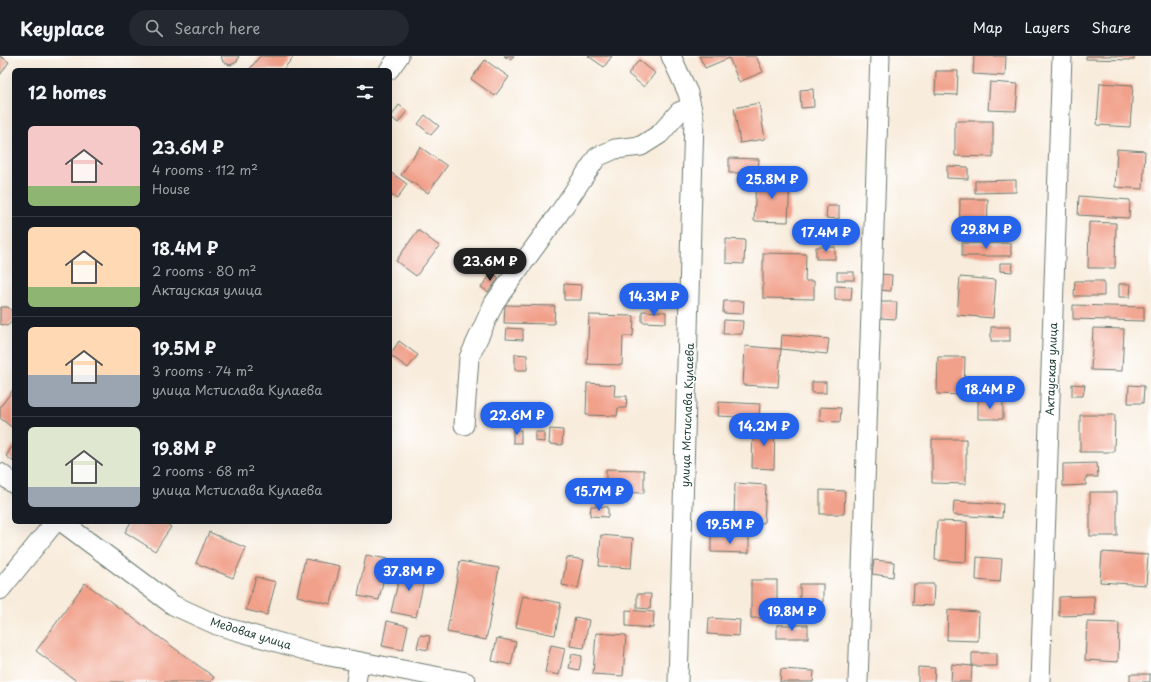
<!DOCTYPE html>
<html lang="en">
<head>
<meta charset="utf-8">
<style>
  :root { --surface:#171b24; --page:#242831; --text:#f1f3f6; --muted:#9ea1a6; --line:#363941; --accent:#2563eb }
  body { margin:0; font-family:"Playpen Sans",sans-serif; background:var(--page); color:var(--text); height:100vh; display:flex; flex-direction:column; font-size:15px; white-space:nowrap }
  * { box-sizing:border-box; margin:0 }
  p { font-size:13px; color:var(--muted) }
  .icon { flex:none; width:22px; height:22px; fill:none; stroke:currentColor; stroke-width:2; stroke-linecap:round; stroke-linejoin:round }
  .map { position:relative; flex:1; overflow:hidden }
  .details { position:absolute; left:12px; top:12px; width:380px; height:456px; display:flex; flex-direction:column; background:var(--surface); border-radius:6px; box-shadow:0 4px 16px #0002 }
  .details>* { flex:none }
  .price { position:absolute; translate:-50% -34px; padding:0 9px; border-radius:14px; background:var(--accent); color:#fff; font-size:13px; line-height:26px; filter:drop-shadow(0 1px 2px #0008) }
  .price::after { content:''; position:absolute; left:50%; top:24px; width:12px; height:9px; margin-left:-6px; background:inherit; clip-path:polygon(0 0,100% 0,50% 100%) }
  .price.active { background:#222; color:#fff }
  ul { padding:0; list-style:none }
  li { display:flex; align-items:center; gap:12px; height:100px; padding:0 16px }
  li+li { border-top:1px solid var(--line) }
  li span { display:grid; place-items:center; flex:none; width:112px; height:80px; border-radius:6px; color:#555 }
  li>.icon { margin-inline-start:auto }
  span .icon { width:48px; height:48px; fill:#fffc; stroke-width:1 }
  li b { font-size:17px }
  h2 { display:flex; justify-content:space-between; align-items:center; height:48px; padding:0 16px; font-size:17px }
  header { display:flex; align-items:center; gap:24px; box-sizing:border-box; height:56px; padding:0 20px; background:var(--surface); border-bottom:1px solid var(--line) }
  header strong { font-size:19px }
  nav { display:flex; gap:22px; margin-inline-start:auto; font-size:14px }
  .search { width:280px; height:36px; background:var(--page); display:flex; align-items:center; gap:10px; box-sizing:border-box; padding:0 14px; border-radius:22px; color:var(--muted); font-size:15px }
  .map>svg:first-child { display:block }
  .building { fill:#f1a08a }
  .lines { fill:none; stroke-linecap:round; stroke-linejoin:round }
  .minor-casing { stroke:#6b7a6f; stroke-width:21 }
  .minor { stroke:#fff; stroke-width:19 }
  .labels { text-anchor:middle; dominant-baseline:central; stroke-width:3; stroke-linejoin:round; paint-order:stroke }
  .street-label { font-size:11px; fill:#1f3d34; stroke:#fff }
</style>
</head>
<body>
<header>
<strong>Keyplace</strong>
<div class="search"><svg class="icon" aria-label="search" viewBox="0 0 24 24"><circle cx="10" cy="10" r="6"/><path d="M15 15l6 6"/></svg>Search here</div>
<nav><a>Map</a><a>Layers</a><a>Share</a></nav>
</header>
<div class="map">
<svg width="1151" height="626" viewBox="0 0 1151 626">
  <rect width="100%" height="100%" fill="#fff"/>
  <filter id="ink" filterUnits="userSpaceOnUse"><feTurbulence type="fractalNoise" baseFrequency=".025" numOctaves="2"/><feDisplacementMap in="SourceGraphic" scale="8" xChannelSelector="R" yChannelSelector="G"/><feConvolveMatrix kernelMatrix="1 2 1 2 8 2 1 2 1" color-interpolation-filters="sRGB"/></filter>
  <filter id="wash" filterUnits="userSpaceOnUse"><feTurbulence type="fractalNoise" baseFrequency=".012" numOctaves="4" result="noise"/><feDisplacementMap in="SourceGraphic" scale="16" xChannelSelector="R" yChannelSelector="G"/><feGaussianBlur stdDeviation="0.9" result="paint"/><feColorMatrix in="noise" values="0 0 0 0 0 0 0 0 0 0 0 0 0 0 0 0 0 1.4 0 .05"/><feComposite in="paint" operator="in"/></filter>
  <g filter="url(#wash)">
    <rect width="100%" height="100%" fill="#f8ecdc"/>
    <g id="blocks">
      <g class="building">
        <polygon points="0,0 9,6 0,19"/>
        <polygon points="221,0 239,0 237,6 230,9 223,6"/>
        <polygon points="260,0 294,0 283,14 249,14"/>
        <polygon points="504,0 514,0 511,4"/>
        <polygon points="588,0 612,0 604,11"/>
        <polygon points="699,0 756,0 763,16 739,26 729,2 705,12"/>
        <polygon points="974,0 1006,0 1005,20 973,18"/>
        <polygon points="1086,0 1134,0 1134,4 1086,3"/>
        <polygon points="485,4 509,21 495,40 471,23"/>
        <polygon points="639,4 655,17 644,31 628,18"/>
        <polygon points="936,15 958,15 957,39 935,38"/>
        <polygon points="990,26 1018,28 1016,55 988,54"/>
        <polygon points="1100,27 1133,29 1130,71 1097,69"/>
        <polygon points="813,33 814,51 801,52 800,34"/>
        <polygon points="759,47 765,83 740,87 734,52"/>
        <polygon points="399,49 407,55 398,67 391,61"/>
        <polygon points="425,59 439,70 431,79 418,68"/>
        <polygon points="955,65 993,65 993,101 955,100"/>
        <polygon points="420,91 447,110 428,137 401,119"/>
        <polygon points="1117,93 1145,95 1143,133 1115,131"/>
        <polygon points="729,102 759,103 758,117 729,117"/>
        <polygon points="947,110 968,111 968,123 947,122"/>
        <polygon points="390,116 407,128 397,143 390,138"/>
        <polygon points="756,123 790,124 788,166 754,165"/>
        <polygon points="1016,124 1016,136 975,137 975,125"/>
        <polygon points="1079,140 1130,144 1129,162 1078,159"/>
        <polygon points="960,143 988,143 987,180 959,180"/>
        <polygon points="827,150 839,150 839,163 826,162"/>
        <polygon points="1089,166 1116,167 1115,212 1088,212"/>
        <polygon points="813,171 835,172 834,185 812,184"/>
        <polygon points="418,174 439,190 416,220 396,205"/>
        <polygon points="726,183 745,184 744,208 726,207"/>
        <rect x="962" y="187" width="49" height="13"/>
        <rect x="816" y="191" width="19" height="12"/>
        <polygon points="763,197 806,198 805,225 814,225 814,243 763,242"/>
        <polygon points="1000,207 1013,207 1012,216 1000,215"/>
        <rect x="837" y="216" width="17" height="8"/>
        <polygon points="492,217 499,222 488,236 481,231"/>
        <polygon points="881,218 892,219 891,235 880,234"/>
        <polygon points="960,221 996,224 993,262 957,259"/>
        <polygon points="1075,225 1104,225 1104,240 1074,240"/>
        <polygon points="564,228 582,229 581,244 564,244"/>
        <polygon points="1119,228 1131,228 1130,241 1119,241"/>
        <polygon points="835,230 852,231 851,244 835,244"/>
        <polygon points="724,245 744,245 743,258 723,257"/>
        <polygon points="880,246 897,246 896,263 880,262"/>
        <polygon points="505,249 555,250 554,268 504,267"/>
        <polygon points="1073,249 1144,251 1144,265 1073,263"/>
        <polygon points="2,251 8,251 14,257 14,264 7,270 0,268 0,252"/>
        <polygon points="642,255 666,256 666,267 642,266"/>
        <polygon points="589,259 634,260 633,280 623,280 622,309 587,308"/>
        <polygon points="724,264 743,265 742,278 723,278"/>
        <rect x="991" y="271" width="19" height="14"/>
        <polygon points="507,272 523,273 523,284 506,283"/>
        <polygon points="1093,272 1124,273 1122,315 1091,314"/>
        <polygon points="782,279 829,283 827,298 781,293 778,331 743,329 745,290 781,293"/>
        <polygon points="399,285 418,299 408,312 390,299"/>
        <polygon points="515,298 527,299 527,314 515,314"/>
        <polygon points="938,301 965,301 964,339 937,338"/>
        <rect x="812" y="326" width="14" height="11"/>
        <polygon points="587,327 615,329 614,340 627,340 626,352 618,352 617,360 586,359"/>
        <polygon points="1072,328 1085,329 1083,340 1072,340"/>
        <polygon points="1129,329 1144,330 1143,347 1128,347"/>
        <polygon points="14,333 14,373 0,362 0,351"/>
        <polygon points="978,344 1003,345 1003,363 978,363"/>
        <polygon points="719,346 760,348 759,362 718,360"/>
        <polygon points="820,351 841,352 840,366 820,365"/>
        <polygon points="1080,359 1115,359 1114,396 1080,396"/>
        <polygon points="753,369 775,369 774,413 752,412"/>
        <polygon points="550,373 563,374 562,389 549,388"/>
        <rect x="513" y="374" width="8" height="13"/>
        <polygon points="535,376 544,376 544,386 535,385"/>
        <polygon points="932,383 966,383 966,428 932,427"/>
        <polygon points="14,388 14,406 6,400"/>
        <polygon points="1097,407 1098,421 1086,421 1086,429 1063,430 1063,408"/>
        <polygon points="606,413 644,414 644,437 606,436"/>
        <polygon points="735,427 766,429 764,467 734,466"/>
        <polygon points="820,434 845,435 844,458 820,458"/>
        <rect x="1090" y="436" width="27" height="44"/>
        <polygon points="954,445 1003,448 1002,462 953,459"/>
        <polygon points="591,450 608,451 608,461 590,460"/>
        <polygon points="937,465 967,466 966,506 935,504"/>
        <polygon points="131,466 164,466 171,471 155,495 125,476"/>
        <polygon points="209,476 246,492 233,522 196,507"/>
        <polygon points="601,479 633,482 631,512 599,510"/>
        <polygon points="711,480 749,482 749,497 711,496"/>
        <polygon points="1102,496 1148,499 1146,529 1100,526"/>
        <polygon points="366,499 388,503 379,544 358,540"/>
        <polygon points="567,501 584,504 578,532 562,529"/>
        <polygon points="977,501 1002,503 1000,526 976,524"/>
        <polygon points="305,503 340,510 331,548 297,540"/>
        <polygon points="874,504 894,506 893,521 872,518"/>
        <polygon points="460,505 499,512 486,584 447,576"/>
        <polygon points="402,510 426,515 416,561 391,556"/>
        <polygon points="256,521 276,526 267,559 246,554"/>
        <rect x="751" y="524" width="26" height="38"/>
        <polygon points="85,527 214,621 211,626 78,626 36,595"/>
        <rect x="800" y="528" width="23" height="18"/>
        <polygon points="914,528 934,528 933,550 913,549"/>
        <polygon points="637,538 651,538 650,553 637,552"/>
        <polygon points="523,540 561,547 555,579 516,571"/>
        <polygon points="1094,540 1095,559 1059,560 1059,541"/>
        <polygon points="626,554 654,556 653,572 626,570"/>
        <polygon points="948,554 979,556 978,585 947,584"/>
        <polygon points="575,561 589,564 584,592 570,590"/>
        <polygon points="709,562 740,564 739,580 708,578"/>
        <polygon points="387,565 408,570 403,594 382,590"/>
        <polygon points="1087,566 1119,567 1118,606 1085,604"/>
        <rect x="777" y="569" width="31" height="13"/>
        <polygon points="596,577 626,579 623,620 593,618"/>
        <polygon points="420,579 430,580 428,594 417,592"/>
        <polygon points="497,582 516,586 511,609 492,605"/>
        <polygon points="551,589 565,592 559,619 545,616"/>
        <polygon points="972,597 997,597 997,610 972,610 971,626 951,626 952,608 972,610"/>
        <polygon points="572,598 582,600 579,614 569,612"/>
        <polygon points="918,611 935,612 934,626 918,626"/>
        <polygon points="781,613 814,615 813,626 780,626"/>
        <rect x="1130" y="618" width="20" height="8"/>
      </g>
    </g>
  </g>
  <g filter="url(#ink)">
    <use href="#blocks" fill-opacity="0" stroke="#6b7a6f" stroke-width="1"/>
    <g class="lines">
      <g class="minor-casing">
        <g id="minor">
          <polyline points="671,0 688,37 694,63 678,626"/>
          <polyline points="389,14 399,0"/>
          <polyline points="464,369 469,302 494,247 558,159 597,101 615,93 641,90 660,78 679,56 691,51"/>
          <polyline points="0,417 14,428"/>
          <polyline points="62,466 173,549 217,569 319,598 466,626"/>
          <polyline points="0,534 55,466"/>
          <polyline points="356,626 359,606"/>
          <polyline points="858,626 880,0"/>
          <polyline points="1040,626 1062,0"/>
        </g>
      </g>
      <use href="#minor" class="minor"/>
    </g>
  </g>
  <g class="labels">
    <g class="street-label">
      <text transform="translate(1051 313) rotate(-88)">Актауская улица</text>
      <text transform="translate(687 359) rotate(-88)">улица Мстислава Кулаева</text>
      <text transform="translate(251 577) rotate(17)">Медовая улица</text>
    </g>
  </g>
</svg>
<b class="price" style="left:772px;top:144px">25.8M ₽</b>
<b class="price" style="left:986px;top:194px">29.8M ₽</b>
<b class="price" style="left:826px;top:197px">17.4M ₽</b>
<b class="price active" style="left:490px;top:226px">23.6M ₽</b>
<b class="price" style="left:654px;top:261px">14.3M ₽</b>
<b class="price" style="left:990px;top:354px">18.4M ₽</b>
<b class="price" style="left:517px;top:380px">22.6M ₽</b>
<b class="price" style="left:764px;top:391px">14.2M ₽</b>
<b class="price" style="left:599px;top:456px">15.7M ₽</b>
<b class="price" style="left:730px;top:489px">19.5M ₽</b>
<b class="price" style="left:409px;top:536px">37.8M ₽</b>
<b class="price" style="left:792px;top:576px">19.8M ₽</b>
<section class="details">
<h2>12 homes<svg class="icon" aria-label="filters" viewBox="0 0 24 24"><path d="M4 7h16M4 17h16"/><circle cx="9" cy="7" r="2"/><circle cx="15" cy="17" r="2"/></svg></h2>
<ul>
<li><span style="background:linear-gradient(#f6c9c9 75%,#8fb573 0)"><svg class="icon" aria-label="home" viewBox="0 0 24 24"><path d="M3 11l9-7 9 7M6 9v11h12V9"/></svg></span><div><b>23.6M ₽</b><p>4 rooms · 112 m²</p><p>House</p></div></li>
<li><span style="background:linear-gradient(#ffd9b3 75%,#8fb573 0)"><svg class="icon" aria-label="home" viewBox="0 0 24 24"><path d="M3 11l9-7 9 7M6 9v11h12V9"/></svg></span><div><b>18.4M ₽</b><p>2 rooms · 80 m²</p><p>Актауская улица</p></div></li>
<li><span style="background:linear-gradient(#ffd9b3 60%,#9aa5b1 0)"><svg class="icon" aria-label="home" viewBox="0 0 24 24"><path d="M3 11l9-7 9 7M6 9v11h12V9"/></svg></span><div><b>19.5M ₽</b><p>3 rooms · 74 m²</p><p>улица Мстислава Кулаева</p></div></li>
<li><span style="background:linear-gradient(#dfe7d0 75%,#9aa5b1 0)"><svg class="icon" aria-label="home" viewBox="0 0 24 24"><path d="M3 11l9-7 9 7M6 9v11h12V9"/></svg></span><div><b>19.8M ₽</b><p>2 rooms · 68 m²</p><p>улица Мстислава Кулаева</p></div></li>
</ul>
</section>
</div>
</body>
</html>
